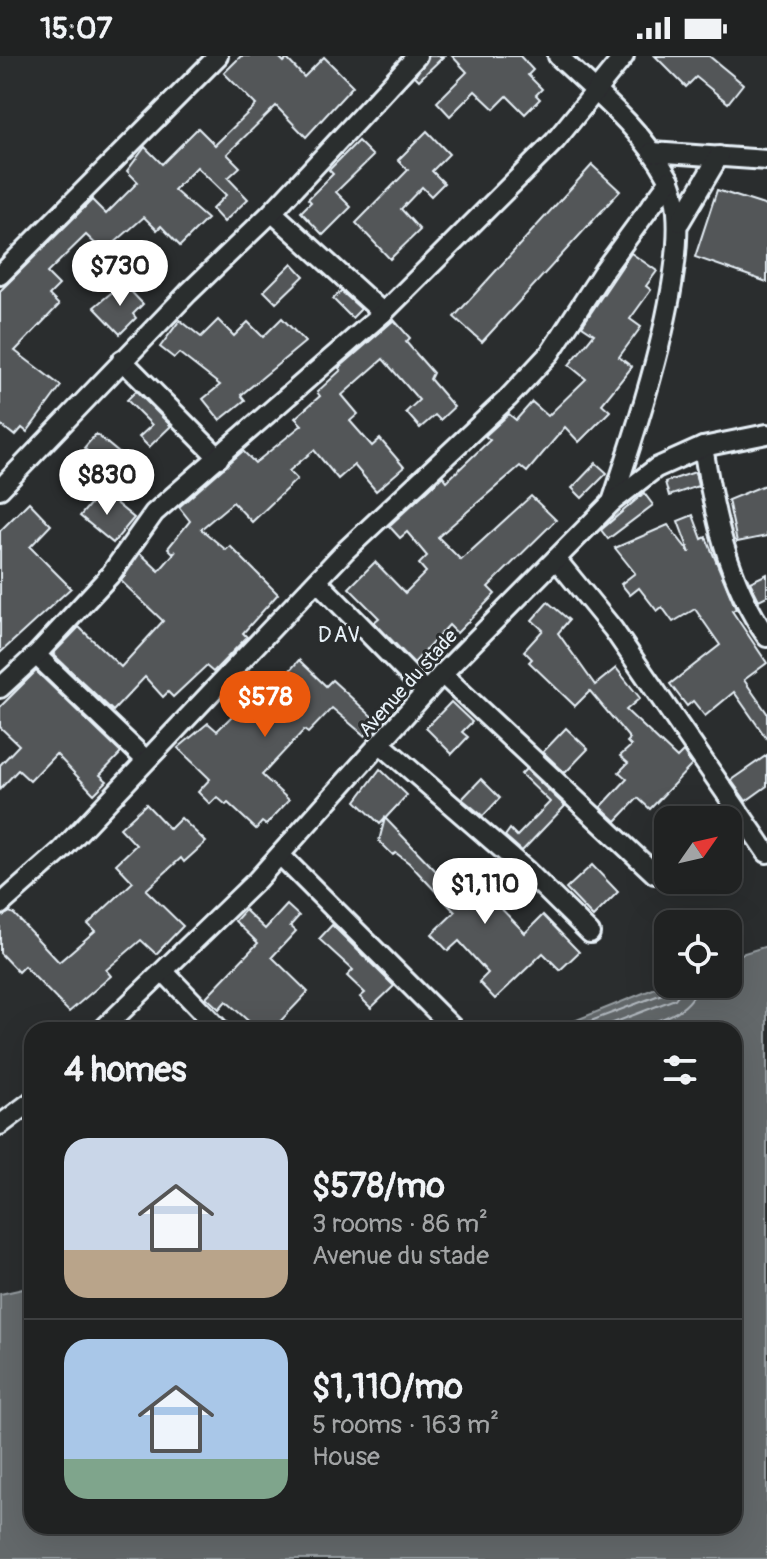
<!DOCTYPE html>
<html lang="en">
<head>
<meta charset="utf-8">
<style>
  :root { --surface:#202222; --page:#2d2f2f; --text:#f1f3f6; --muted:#a2a4a5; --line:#3d3f40; --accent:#ea580c }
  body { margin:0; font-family:Pangolin,sans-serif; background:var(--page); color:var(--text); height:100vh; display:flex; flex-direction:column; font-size:30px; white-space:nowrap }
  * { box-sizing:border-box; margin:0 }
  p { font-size:26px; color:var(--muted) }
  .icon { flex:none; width:44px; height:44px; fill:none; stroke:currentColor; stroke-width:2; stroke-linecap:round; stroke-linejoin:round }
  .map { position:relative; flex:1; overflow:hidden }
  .panel { position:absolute; left:24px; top:966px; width:718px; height:512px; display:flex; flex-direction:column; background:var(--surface); border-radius:24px; box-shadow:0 8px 32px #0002,0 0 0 2px var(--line) }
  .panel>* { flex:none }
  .needle { width:52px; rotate:56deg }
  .controls { position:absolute; left:654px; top:750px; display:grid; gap:16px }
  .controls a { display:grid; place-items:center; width:88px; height:88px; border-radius:16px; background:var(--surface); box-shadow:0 8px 32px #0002,0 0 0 2px var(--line); font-size:40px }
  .price { position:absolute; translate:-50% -68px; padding:0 18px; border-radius:28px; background:#fff; color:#222; font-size:26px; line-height:52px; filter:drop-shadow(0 2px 4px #0008) }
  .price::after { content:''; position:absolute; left:50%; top:48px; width:24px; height:18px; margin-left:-12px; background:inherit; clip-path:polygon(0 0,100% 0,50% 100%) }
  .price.current { background:var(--accent); color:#fff }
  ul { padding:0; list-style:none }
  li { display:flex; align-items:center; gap:24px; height:200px; padding:0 40px }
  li+li { border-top:2px solid var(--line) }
  li span { display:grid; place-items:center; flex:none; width:224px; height:160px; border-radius:24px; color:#555 }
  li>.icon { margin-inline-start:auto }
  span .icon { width:96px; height:96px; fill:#fffc; stroke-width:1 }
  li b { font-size:34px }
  h2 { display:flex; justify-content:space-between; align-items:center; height:96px; padding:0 40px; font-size:34px }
  .status { display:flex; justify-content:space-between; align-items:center; height:56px; padding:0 40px; background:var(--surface); direction:ltr }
  .status svg { height:22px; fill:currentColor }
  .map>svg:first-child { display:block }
  .water { fill:#63686b; stroke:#989fa3; stroke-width:2 }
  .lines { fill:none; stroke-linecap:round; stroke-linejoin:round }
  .shore { stroke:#b3bac0; stroke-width:2 }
  .building { fill:#535759; stroke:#e8f1f8; stroke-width:2 }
  .minor-casing { stroke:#e8f1f8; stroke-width:24 }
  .minor { stroke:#2a2d2e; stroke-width:18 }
  .labels { text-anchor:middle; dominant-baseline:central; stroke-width:6; stroke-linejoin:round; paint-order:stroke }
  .street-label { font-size:20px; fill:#e8f1f8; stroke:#2a2d2e }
  .neighbourhood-label { font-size:22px; letter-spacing:2px; fill:#e8f1f8; stroke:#2a2d2e }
</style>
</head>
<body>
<div class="status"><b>15:07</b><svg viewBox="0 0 49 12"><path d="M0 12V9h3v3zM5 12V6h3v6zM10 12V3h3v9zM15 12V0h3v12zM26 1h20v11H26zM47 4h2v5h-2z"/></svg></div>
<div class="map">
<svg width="767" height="1503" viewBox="0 0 767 1503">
  <rect width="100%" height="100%" fill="#2a2d2e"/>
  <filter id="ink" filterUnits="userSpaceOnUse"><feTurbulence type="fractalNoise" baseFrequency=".0125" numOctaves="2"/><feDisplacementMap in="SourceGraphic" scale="16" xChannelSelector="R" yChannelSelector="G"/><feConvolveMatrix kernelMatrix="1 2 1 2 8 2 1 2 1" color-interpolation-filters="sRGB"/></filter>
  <g filter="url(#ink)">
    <polygon class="water" points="767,890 767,1503 0,1503 0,1238 32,1231 32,1470 734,1470 734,974 552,974 668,927 728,928 728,902"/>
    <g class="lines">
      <g class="shore">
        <polyline points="567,974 670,935 676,928"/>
        <polyline points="595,974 675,943 686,928"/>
        <path d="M630 974C655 965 692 958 698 928"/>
      </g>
    </g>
    <g class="building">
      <polygon points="241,0 278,0 284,6 287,3 304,21 324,1 353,30 306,81 276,50 227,98 240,111 228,122 248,143 224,166 212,153 226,139 197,111 174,134 207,163 180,190 161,170 157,174 144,161 104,196 86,179 47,217 59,229 49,239 59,249 15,295 61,330 27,376 22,372 15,380 0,368 0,235 92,144 106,158 138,126 127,115 145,91 162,108 198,72 215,89 256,49 224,17"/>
      <polygon points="429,0 444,0 419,24 415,20"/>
      <polygon points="452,0 520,0 533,14 528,19 542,33 536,39 540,43 525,58 507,40 494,53 475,35 450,60 437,46 467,16"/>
      <polygon points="655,0 709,0 743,28 728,47 696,21 686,31"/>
      <polygon points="427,75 449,98 432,115 444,127 431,140 422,131 401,153 420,174 390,203 356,167 408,114 398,104"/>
      <polygon points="358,85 373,100 336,136 351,151 323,179 301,156 311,146 308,143 333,118 329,114"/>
      <polygon points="592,109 620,135 482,286 454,261"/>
      <polygon points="717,134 767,150 767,226 695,201"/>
      <polygon points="631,197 657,215 646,230 651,234 630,263 641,271 619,301 632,311 602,348 610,355 579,386 565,371 527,416 520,410 438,481 461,504 531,440 556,464 488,531 495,538 457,577 449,569 414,607 374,566 379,562 349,532 375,506 405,537 426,516 419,508 427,500 407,476 400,482 389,470 443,420 447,425 490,384 485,380 509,358 516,364 532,346 548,360 586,323 569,309 594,278 582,270"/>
      <polygon points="292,207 304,220 276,247 264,235"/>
      <polygon points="123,227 143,248 133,258 136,262 120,278 94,251"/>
      <polygon points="341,235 361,253 352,262 333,243"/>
      <polygon points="282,262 305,286 241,339 245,344 220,364 203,343 220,329 179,297 174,302 160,291 180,264 201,281 218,264 234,280 248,266 263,281"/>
      <polygon points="394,264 410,282 406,286 433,317 430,323 454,351 440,364 435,359 420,372 406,356 419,344 383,303 342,339 358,358 350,365 372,390 380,383 404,411 376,435 354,409 338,423 314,394 289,415 297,423 252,466 233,446 201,473 226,494 230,490 278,538 243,577 247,581 213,616 206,610 173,641 168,636 163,641 145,621 113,655 53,598 79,571 121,611 163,565 121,525 140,497 159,515 176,495 173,497 168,492 190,465 179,451 243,395 255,407 302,369 295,362 320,340 317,336 341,314 339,312"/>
      <polygon points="136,335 171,370 149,391 139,381 152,369 127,344"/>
      <polygon points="96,378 120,398 95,428 82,416 94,401 84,392"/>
      <polygon points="596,407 607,417 582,442 572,432"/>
      <polygon points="695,416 698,430 669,440 665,426"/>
      <polygon points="767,428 767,480 737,486 728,444"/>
      <polygon points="101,435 134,462 113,487 80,460"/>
      <polygon points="644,437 653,449 608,483 601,474"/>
      <polygon points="29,446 51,469 30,491 71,532 0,597 0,475"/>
      <polygon points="693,459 702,483 706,481 736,553 732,555 767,607 744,624 767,657 767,683 734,636 705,660 693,645 687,650 670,628 720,589 695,553 673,566 662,551 657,555 639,532 630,539 621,528 635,517 615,492 668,469 690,497 678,465"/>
      <polygon points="767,518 767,540 759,544 750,526"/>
      <polygon points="548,546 569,564 558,577 595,629 616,612 640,642 626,654 677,702 683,696 692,709 650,753 638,742 616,765 601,751 627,723 619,716 628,707 620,700 631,690 627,686 630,683 590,635 575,650 529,606 532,603 524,595 543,574 532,564"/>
      <polygon points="299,604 326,630 332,624 378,666 365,680 332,652 308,677 304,674 262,719 289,744 266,769 262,766 256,773 228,747 226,749 217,741 210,748 198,736 210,723 178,692 208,667 217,675 237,655 234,652 239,646 230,638 245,622 261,637 280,616 285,620"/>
      <polygon points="36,615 121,697 100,719 107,725 94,738 56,698 30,725 18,714 0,733 0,709 19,689 0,671 0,651"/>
      <polygon points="451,646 472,666 462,676 468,681 452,698 426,672"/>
      <polygon points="566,672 588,693 565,717 543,696"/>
      <polygon points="767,699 767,730 746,745 731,724"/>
      <polygon points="380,713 407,739 380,768 356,745"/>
      <polygon points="526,713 565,750 522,795 505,780 510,773 517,780 550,746 521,718"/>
      <polygon points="481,723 500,742 483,760 462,743"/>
      <polygon points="146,748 170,773 181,762 206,786 184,806 181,802 146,834 183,870 156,898 141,884 106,914 111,920 69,956 24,910 18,916 0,897 0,861 10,856 14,858 59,906 95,875 88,868 133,826 116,808 136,789 120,772"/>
      <polygon points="385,762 462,842 466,838 478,851 489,840 525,877 543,859 579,896 560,914 543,897 495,943 479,926 488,917 459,885 448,895 432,878 455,856 409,807 396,797 393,799 379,785"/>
      <polygon points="592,809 618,836 593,861 566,833"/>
      <polygon points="287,849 299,860 290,870 296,875 272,901 308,936 272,974 265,974 258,967 255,971 226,945 219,953 206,941 258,887 235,865 245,854 265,873"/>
      <polygon points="332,869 394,930 371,952 360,941 365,937 347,920 353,914 319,883"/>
    </g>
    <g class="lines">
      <g class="minor-casing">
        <g id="minor">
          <path d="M558 0C596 36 643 74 668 121 702 184 635 377 612 446"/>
          <polyline points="652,96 767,104"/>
          <polyline points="272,156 383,257"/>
          <polyline points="680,166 719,100"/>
          <polyline points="0,219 218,0"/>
          <polyline points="122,304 219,402"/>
          <path d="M703 391C714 457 727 525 767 581"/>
          <polyline points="0,433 188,237 272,156 417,0"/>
          <polyline points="556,503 613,573 767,797"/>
          <polyline points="318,526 426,636"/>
          <polyline points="36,599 146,704"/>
          <polyline points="442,618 655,818"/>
          <polyline points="0,632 36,599 110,519 154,457 383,257 555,85 624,0"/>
          <polyline points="382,689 526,814 590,877"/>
          <polyline points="280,799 455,974"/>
          <polyline points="0,849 61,795 345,495 508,342 550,297 604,214 670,124"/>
          <polyline points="165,917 220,974"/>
          <polyline points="102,974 257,824 442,618 612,446 656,412 703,391 767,378"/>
          <polyline points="0,1069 32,1045"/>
        </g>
      </g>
      <use href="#minor" class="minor"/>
    </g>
  </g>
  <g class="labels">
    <g class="street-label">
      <text transform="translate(408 627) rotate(-48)">Avenue du stade</text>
    </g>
    <g class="neighbourhood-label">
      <text x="340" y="579">DAV</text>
    </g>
  </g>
</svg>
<div class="controls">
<a><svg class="needle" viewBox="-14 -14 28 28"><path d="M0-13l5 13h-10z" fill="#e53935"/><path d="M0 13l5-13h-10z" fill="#a2a4a5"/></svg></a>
<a><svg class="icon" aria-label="locate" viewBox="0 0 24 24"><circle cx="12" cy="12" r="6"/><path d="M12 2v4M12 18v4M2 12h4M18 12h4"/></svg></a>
</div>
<b class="price" style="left:120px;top:252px">$730</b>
<b class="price" style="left:107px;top:461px">$830</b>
<b class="price current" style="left:265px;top:683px">$578</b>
<b class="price" style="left:485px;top:870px">$1,110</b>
<section class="panel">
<h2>4 homes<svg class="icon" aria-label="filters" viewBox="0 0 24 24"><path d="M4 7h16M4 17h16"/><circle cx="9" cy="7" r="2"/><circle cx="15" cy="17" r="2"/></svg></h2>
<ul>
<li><span style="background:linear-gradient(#c9d6e8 70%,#b9a48a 0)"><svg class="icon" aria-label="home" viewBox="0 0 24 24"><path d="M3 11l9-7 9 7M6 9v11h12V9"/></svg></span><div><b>$578/mo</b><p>3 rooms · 86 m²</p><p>Avenue du stade</p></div></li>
<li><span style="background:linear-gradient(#a9c7e8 75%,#7fa58c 0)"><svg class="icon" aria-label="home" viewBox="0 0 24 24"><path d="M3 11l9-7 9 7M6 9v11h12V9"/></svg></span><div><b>$1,110/mo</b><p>5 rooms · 163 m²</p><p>House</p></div></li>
</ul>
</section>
</div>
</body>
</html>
